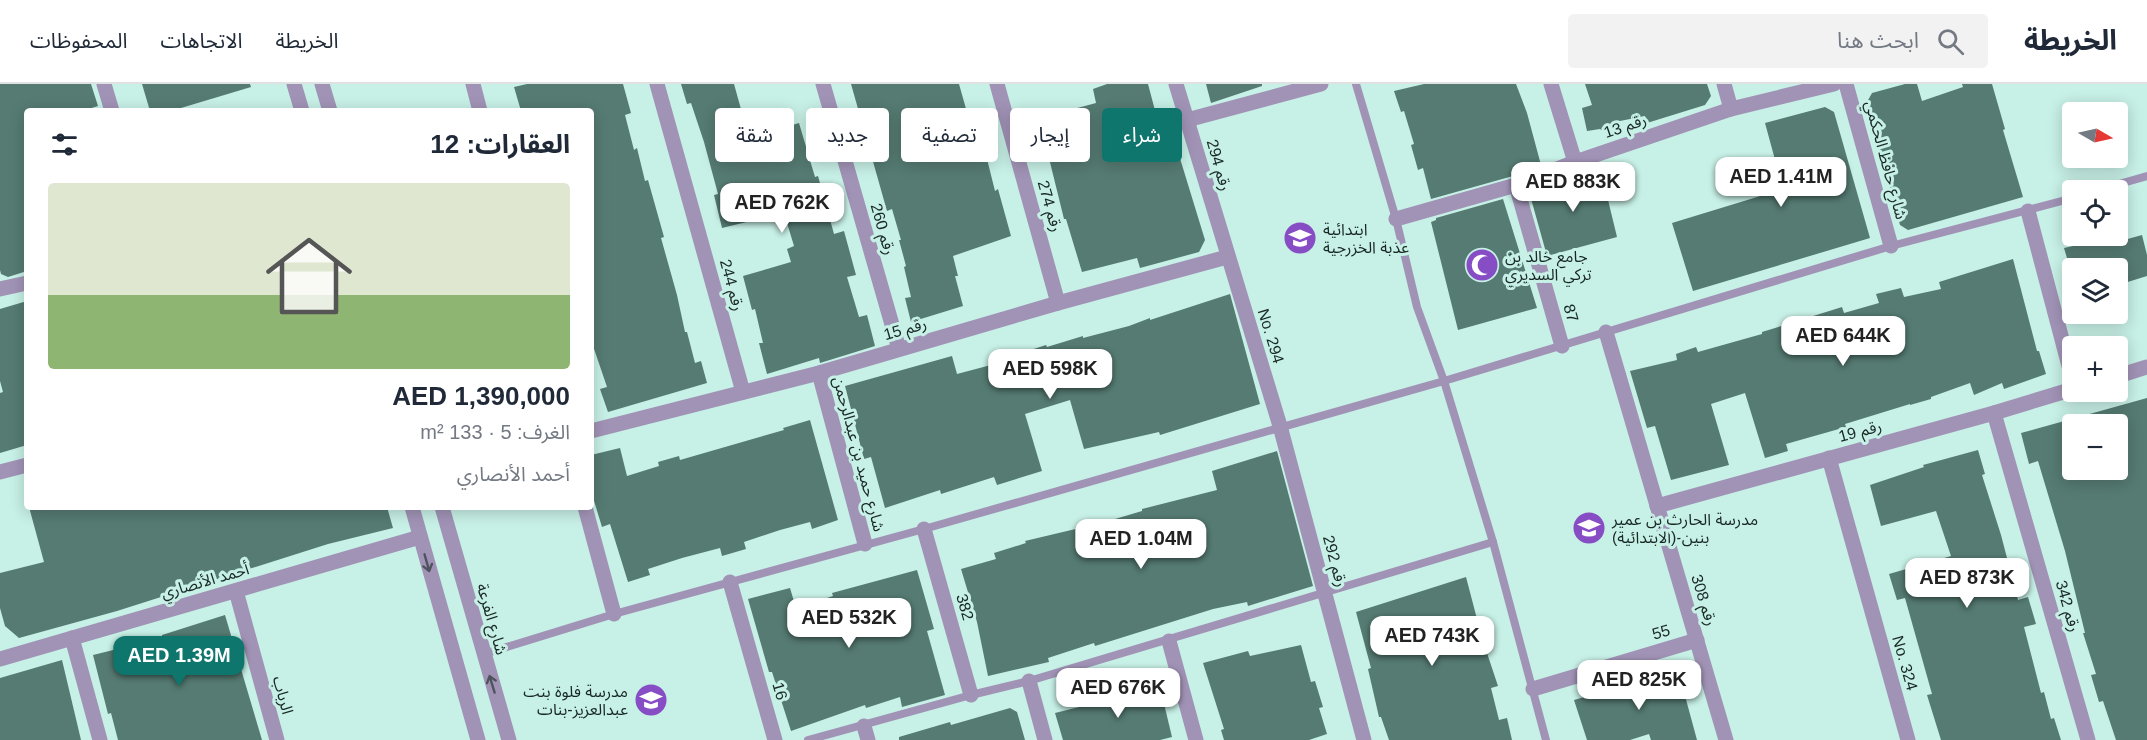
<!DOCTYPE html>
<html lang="ar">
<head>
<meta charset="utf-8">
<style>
  :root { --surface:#fff; --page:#f2f2f3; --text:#1f2937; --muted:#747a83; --line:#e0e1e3; --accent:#0f766e }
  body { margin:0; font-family:Helvetica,"Noto Sans Arabic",sans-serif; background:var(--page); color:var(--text); direction:rtl; height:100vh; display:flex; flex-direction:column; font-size:22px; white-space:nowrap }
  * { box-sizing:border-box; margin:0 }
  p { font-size:20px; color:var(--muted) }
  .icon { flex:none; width:33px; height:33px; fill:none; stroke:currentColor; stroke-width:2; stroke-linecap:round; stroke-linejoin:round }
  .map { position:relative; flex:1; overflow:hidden; direction:ltr }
  .panel { position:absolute; left:24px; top:24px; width:570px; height:402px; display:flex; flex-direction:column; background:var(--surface); border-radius:6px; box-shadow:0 3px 15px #0003; direction:rtl }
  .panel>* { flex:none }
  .guide { position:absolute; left:612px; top:24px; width:570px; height:54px; direction:rtl; display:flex; gap:12px }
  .needle { width:39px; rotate:99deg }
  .controls { position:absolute; left:2062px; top:18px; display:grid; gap:12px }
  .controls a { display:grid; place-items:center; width:66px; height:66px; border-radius:6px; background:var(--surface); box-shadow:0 3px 15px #0003; font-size:30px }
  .price { position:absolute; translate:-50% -51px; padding:0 14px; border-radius:12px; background:#fff; color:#222; font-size:20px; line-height:39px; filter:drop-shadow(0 2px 3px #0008) }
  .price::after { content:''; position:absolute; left:50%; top:36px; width:18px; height:14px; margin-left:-9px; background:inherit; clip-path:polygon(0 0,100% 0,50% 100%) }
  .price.on { background:var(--accent); color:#fff }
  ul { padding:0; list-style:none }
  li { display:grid; align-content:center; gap:12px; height:318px; padding:0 24px }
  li+li { border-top:2px solid var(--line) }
  li span { display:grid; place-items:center; height:186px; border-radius:6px; color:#555 }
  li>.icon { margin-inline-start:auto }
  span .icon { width:108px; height:108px; fill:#fffc; stroke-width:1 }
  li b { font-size:26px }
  h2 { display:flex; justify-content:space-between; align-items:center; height:72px; padding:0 24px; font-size:26px }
  .tag { padding:0 21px; border-radius:6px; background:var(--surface); box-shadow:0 3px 15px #0003; font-size:21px; line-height:54px }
  .tag.on { background:var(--accent); color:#fff }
  header { display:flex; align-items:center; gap:36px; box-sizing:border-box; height:84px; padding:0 30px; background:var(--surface); border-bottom:2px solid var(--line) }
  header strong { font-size:28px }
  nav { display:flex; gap:33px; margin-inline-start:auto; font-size:21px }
  .search { width:420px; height:54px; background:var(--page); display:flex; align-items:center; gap:15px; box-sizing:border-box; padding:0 21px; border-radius:6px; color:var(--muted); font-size:22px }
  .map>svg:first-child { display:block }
  .building { fill:#557b72; fill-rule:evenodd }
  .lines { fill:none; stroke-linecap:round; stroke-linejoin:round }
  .service { stroke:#a193b6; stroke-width:8 }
  .minor { stroke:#a193b6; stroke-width:15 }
  .tertiary { stroke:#a193b6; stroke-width:15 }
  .oneway { stroke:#4f535e }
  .labels { text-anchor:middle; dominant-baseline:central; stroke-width:6; stroke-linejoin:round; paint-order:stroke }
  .street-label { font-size:16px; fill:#182824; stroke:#c7f0e6 }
  .poi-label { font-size:16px; fill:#182824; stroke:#c7f0e6; text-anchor:start }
</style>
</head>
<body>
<header>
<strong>الخريطة</strong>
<div class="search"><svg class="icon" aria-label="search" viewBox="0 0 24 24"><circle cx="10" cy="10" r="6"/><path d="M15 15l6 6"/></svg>ابحث هنا</div>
<nav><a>الخريطة</a><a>الاتجاهات</a><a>المحفوظات</a></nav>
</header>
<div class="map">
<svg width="2147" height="656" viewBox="0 0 2147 656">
  <rect width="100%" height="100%" fill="#c7f0e6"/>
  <g class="building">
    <polygon points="0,0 91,0 98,22 82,27 27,27 27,187 8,193 1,190 0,186"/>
    <polygon points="142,0 250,0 251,3 171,27 150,27"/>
    <polygon points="527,0 623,0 631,29 625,31 634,66 637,64 645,97 648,96 664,153 661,154 677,211 685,248 687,248 695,279 701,277 707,299 608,328 600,305 607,303 591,256 591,27 521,27 514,3"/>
    <polygon points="681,0 734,0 749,54 799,39 815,93 818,92 834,150 844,147 856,191 847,193 859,233 867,231 875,262 820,279 819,274 767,290 759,259 763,259 755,225 752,226 743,192 791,178 787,165 794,162 784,129 722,144 714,111 718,110 704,58 691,19 687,20"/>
    <polygon points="851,0 959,0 974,53 981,51 995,107 998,105 1011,152 953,172 958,192 955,192 963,222 911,238 905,214 911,213 904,183 906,182 899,156 901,156 892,125 887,127"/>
    <polygon points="1107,0 1148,0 1161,49 1171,45 1205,156 1199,168 1140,184 1137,174 1082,188 1066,135 1064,135 1046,62 1042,63 1033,36 1096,19 1093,5"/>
    <polygon points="1206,0 1262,0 1262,2 1211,19"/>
    <polygon points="1424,0 1516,0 1527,29 1541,81 1513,92 1431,115 1423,84 1418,86 1411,61 1414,60 1404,27 1401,28 1394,7"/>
    <polygon points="1585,0 1707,0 1711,12 1705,21 1647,39 1645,32 1620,37 1605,48 1600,45 1587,47 1582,24 1592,21"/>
    <polygon points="1905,0 1917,0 1922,17 1963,3 1962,0 1992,0 2005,45 2003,46 2023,113 1908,146 1900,141 1867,18 1872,9"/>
    <polygon points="1825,23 1834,28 1870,154 1693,207 1672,139 1783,105 1765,39"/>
    <polygon points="1601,87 1617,153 1547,172 1530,111 1537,103 1547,100 1547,101"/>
    <polygon points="1503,115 1537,224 1458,246 1431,138 1436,136 1436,134"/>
    <polygon points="2142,151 2147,171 2147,192 2118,201 2118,184 2070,184 2064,164 2104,155 2106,161"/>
    <polygon points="2013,175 2037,267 2039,267 2046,290 2004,305 2002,299 1974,311 1970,299 1931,313 1931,315 1910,321 1910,320 1845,340 1846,343 1786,360 1788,367 1765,374 1745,309 1711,320 1729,381 1671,396 1655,342 1647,344 1630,287 1677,276 1676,270 1696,263 1698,268 1762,250 1762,248 1842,223 1844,229 1879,219 1876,210 1901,204 1904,213 1941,205 1939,198"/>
    <polygon points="1230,210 1260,320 1160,351 1159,348 1084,365 1070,316 1025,330 1042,387 997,401 994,393 941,410 940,406 885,424 871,373 864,375 845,302 952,272 957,290 991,281 991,279 1046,261 1047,263 1083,252 1083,254 1129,242 1150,234 1150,236"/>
    <polygon points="27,217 27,361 0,369 0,309 3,308 0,297 0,225"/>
    <path d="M2147 314V656H2116L2103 617 2099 618 2091 591 2096 590 2083 549H2085L2065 467 2038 377 2029 380 2021 349ZM2073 340H2118V386H2107L2094 389 2092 386H2073Z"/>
    <polygon points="810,336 838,436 812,445 810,438 780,446 744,458 746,465 722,472 720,464 682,474 648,485 650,491 628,498 610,440 602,443 591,407 591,371 620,364 627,392 659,382 658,378 679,372 680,376 784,346 783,344"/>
    <polygon points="1978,366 1985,390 1982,391 2001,451 2018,516 2028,513 2036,540 2024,543 2041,609 2044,608 2051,635 2054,634 2061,656 1941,656 1927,611 1932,610 1905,514 1897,516 1889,490 1951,472 1936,427 1881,442 1870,401 1924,383 1923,381"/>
    <polygon points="1277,367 1313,502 1248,522 1247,518 1213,525 1095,562 1094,559 1048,574 1049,578 988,592 977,538 961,485 996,475 994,469 1026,459 1025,457 1105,438 1142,427 1142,425 1217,406 1212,387"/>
    <polygon points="29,423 387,423 393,444 328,460 117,527 19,554 5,542 0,524 0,489 44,478"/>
    <polygon points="917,486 934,545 927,547 945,611 902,623 900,613 866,624 865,621 791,647 772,588 769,588 748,515 790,504 796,524 833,512 832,509"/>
    <polygon points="1466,493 1482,554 1498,602 1491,604 1499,636 1507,634 1512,656 1389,656 1381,633 1379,633 1368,585 1371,584 1356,528"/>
    <polygon points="225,531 262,656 118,656 111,629 108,630 93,571 162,554 162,551"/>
    <polygon points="1301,561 1311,598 1315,597 1323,623 1319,624 1327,650 1309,656 1224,656 1221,646 1224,645 1203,579 1248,567 1250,572"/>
    <polygon points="62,576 81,656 0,656 0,594"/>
    <polygon points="1678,586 1697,656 1651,656 1649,650 1630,656 1587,656 1574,616"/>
    <polygon points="1160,603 1172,653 1160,656 1063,656 1055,629"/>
    <polygon points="1010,624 1017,628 1025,656 899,656 899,653 950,638 951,641"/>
  </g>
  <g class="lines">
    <g class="service">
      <polyline points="1356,0 1396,135 1417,223 1444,297 1493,458 1546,656"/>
      <polyline points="2098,106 2147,92"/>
      <polyline points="484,570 614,530 924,445 1444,297 1891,162 2073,114"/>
      <polyline points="808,656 971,611 1029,597 1493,458"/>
    </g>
    <g class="minor">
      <polyline points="104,0 112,27"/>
      <polyline points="473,0 480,27"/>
      <polyline points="657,0 743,308"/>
      <polyline points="823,0 899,265"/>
      <polyline points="997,0 1058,219"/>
      <polyline points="1176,0 1280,342 1364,656"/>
      <polyline points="1551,0 1575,78"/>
      <polyline points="1724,0 1731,25"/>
      <polyline points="1846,0 1891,162"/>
      <polyline points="1187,36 1321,0"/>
      <polyline points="1516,101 1562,262"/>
      <polyline points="2028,127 2073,297"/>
      <polyline points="1396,135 1516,101 1575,78 1731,25 1834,0"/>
      <polyline points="0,205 27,199"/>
      <polyline points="1606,248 1726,656"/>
      <polyline points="819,289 865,460"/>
      <polyline points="2118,292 2147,283"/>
      <polyline points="1994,329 2088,656"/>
      <polyline points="591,347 819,289 1058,219 1227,173"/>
      <polyline points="1829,374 1908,656"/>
      <polyline points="0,388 27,381"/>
      <polyline points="1657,422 1994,329 2073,305"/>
      <polyline points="585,423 614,530"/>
      <polyline points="924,445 971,611"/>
      <polyline points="730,498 775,656"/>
      <polyline points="236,507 277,656"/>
      <polyline points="72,554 100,656"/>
      <polyline points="1169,557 1196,656"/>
      <polyline points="0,575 420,453"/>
      <polyline points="1029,597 1045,656"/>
      <polyline points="1533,605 1697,556"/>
      <polyline points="864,642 868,656"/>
    </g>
    <g class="tertiary">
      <polyline points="294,0 302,27"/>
      <polyline points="322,0 330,27"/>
      <polyline points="412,423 478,656"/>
      <polyline points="442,423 509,656"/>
    </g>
  </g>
  <defs><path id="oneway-shaft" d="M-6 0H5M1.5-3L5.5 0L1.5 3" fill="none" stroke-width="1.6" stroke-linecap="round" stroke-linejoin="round" transform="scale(1.5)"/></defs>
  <g class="oneway">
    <use href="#oneway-shaft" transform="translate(427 479) rotate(74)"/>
    <use href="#oneway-shaft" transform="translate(492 600) rotate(-107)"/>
  </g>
  <defs>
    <g id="school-disc" transform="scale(1.725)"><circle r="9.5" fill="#864dc4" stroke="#c7f0e6"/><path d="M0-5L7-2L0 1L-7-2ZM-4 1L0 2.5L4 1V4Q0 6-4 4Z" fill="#fff"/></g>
    <g id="mosque-disc" transform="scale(1.725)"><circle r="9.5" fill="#864dc4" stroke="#c7f0e6"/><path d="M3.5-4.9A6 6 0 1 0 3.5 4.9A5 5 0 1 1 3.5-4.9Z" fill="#fff"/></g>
  </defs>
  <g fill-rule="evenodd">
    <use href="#school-disc" x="1300" y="154"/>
    <use href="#mosque-disc" x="1482" y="181"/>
    <use href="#school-disc" x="1589" y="444"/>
    <use href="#school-disc" x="651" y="616"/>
  </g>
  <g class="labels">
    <g class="street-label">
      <text transform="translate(1625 42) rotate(-19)">رقم 13</text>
      <text transform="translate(1886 76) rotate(75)">شارع حافظ الحكمي</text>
      <text transform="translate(1219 81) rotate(74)">رقم 294</text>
      <text transform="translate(1050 122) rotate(74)">رقم 274</text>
      <text transform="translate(883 145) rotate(74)">رقم 260</text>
      <text transform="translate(732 201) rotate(75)">رقم 244</text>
      <text transform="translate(1571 229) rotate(74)">87</text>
      <text transform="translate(905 245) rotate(-16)">رقم 15</text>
      <text transform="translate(1271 252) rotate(73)">No. 294</text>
      <text transform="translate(1860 347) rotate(-15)">رقم 19</text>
      <text transform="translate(859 370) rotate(75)">شارع حميد بن عبدالرحمن</text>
      <text transform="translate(1335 477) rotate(75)">رقم 292</text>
      <text transform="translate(205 497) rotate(-16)">أحمد الأنصاري</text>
      <text transform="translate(1704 516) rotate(73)">رقم 308</text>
      <text transform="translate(2068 522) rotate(74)">رقم 342</text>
      <text transform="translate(965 523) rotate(74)">382</text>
      <text transform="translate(492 535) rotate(74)">شارع الفرعة</text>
      <text transform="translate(1661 548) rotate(-16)">55</text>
      <text transform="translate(1905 579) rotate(74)">No. 324</text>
      <text transform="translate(780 607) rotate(74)">16</text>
      <text transform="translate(283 611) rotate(75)">الرباب</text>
    </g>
    <g class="poi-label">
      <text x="1323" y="145">ابتدائية<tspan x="1323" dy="18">عذبة الخزرجية</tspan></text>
      <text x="1505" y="172">جامع خالد بن<tspan x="1505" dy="18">تركي السديري</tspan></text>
      <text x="1612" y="435">مدرسة الحارث بن عمير<tspan x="1612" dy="18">(الابتدائية)-بنين</tspan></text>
      <text x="628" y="607" text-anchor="end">مدرسة فلوة بنت<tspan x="628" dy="18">عبدالعزيز-بنات</tspan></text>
    </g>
  </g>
</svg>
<div class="controls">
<a><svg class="needle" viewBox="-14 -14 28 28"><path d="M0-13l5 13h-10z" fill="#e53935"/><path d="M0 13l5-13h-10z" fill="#747a83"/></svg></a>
<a><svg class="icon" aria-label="locate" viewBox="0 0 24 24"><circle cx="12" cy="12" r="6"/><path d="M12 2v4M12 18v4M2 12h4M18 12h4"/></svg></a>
<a><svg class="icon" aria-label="layers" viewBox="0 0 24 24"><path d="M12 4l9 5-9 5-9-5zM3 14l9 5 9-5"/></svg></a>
<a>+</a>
<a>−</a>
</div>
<b class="price" style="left:1781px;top:124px">AED 1.41M</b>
<b class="price" style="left:1573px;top:129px">AED 883K</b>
<b class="price" style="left:782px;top:150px">AED 762K</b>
<b class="price" style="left:1843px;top:283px">AED 644K</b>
<b class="price" style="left:1050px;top:316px">AED 598K</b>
<b class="price" style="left:1141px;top:486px">AED 1.04M</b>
<b class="price" style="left:1967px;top:525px">AED 873K</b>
<b class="price" style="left:849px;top:565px">AED 532K</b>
<b class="price" style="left:1432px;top:583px">AED 743K</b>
<b class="price on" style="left:179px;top:603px">AED 1.39M</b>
<b class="price" style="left:1639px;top:627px">AED 825K</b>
<b class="price" style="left:1118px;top:635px">AED 676K</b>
<div class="guide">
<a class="tag on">شراء</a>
<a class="tag">إيجار</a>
<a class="tag">تصفية</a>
<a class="tag">جديد</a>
<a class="tag">شقة</a>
</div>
<section class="panel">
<h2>العقارات: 12<svg class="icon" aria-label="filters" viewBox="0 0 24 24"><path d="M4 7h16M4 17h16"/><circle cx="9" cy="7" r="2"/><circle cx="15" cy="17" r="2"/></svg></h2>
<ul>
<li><span style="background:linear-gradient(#dfe7d0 60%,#8fb573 0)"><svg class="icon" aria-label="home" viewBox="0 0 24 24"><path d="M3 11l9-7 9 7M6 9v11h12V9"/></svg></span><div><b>AED 1,390,000</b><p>الغرف: 5 · 133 m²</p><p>أحمد الأنصاري</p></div></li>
</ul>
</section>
</div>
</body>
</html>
